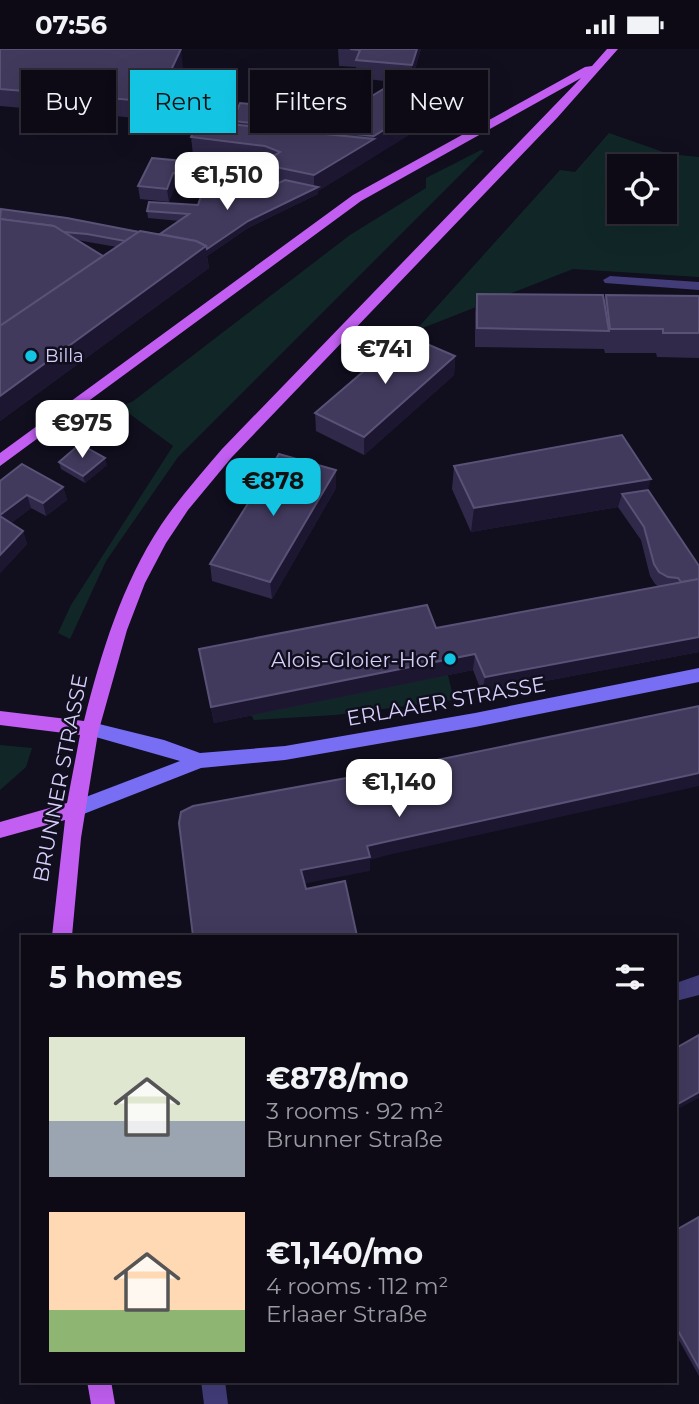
<!DOCTYPE html>
<html lang="en">
<head>
<meta charset="utf-8">
<style>
  :root { --surface:#0d0a16; --page:#16131f; --text:#f1f3f6; --muted:#9a9aa1; --line:#2d2b35; --accent:#13c4e3 }
  body { margin:0; font-family:Montserrat,sans-serif; background:var(--page); color:var(--text); height:100vh; display:flex; flex-direction:column; font-size:26px; white-space:nowrap }
  * { box-sizing:border-box; margin:0 }
  p { font-size:23px; color:var(--muted) }
  .icon { flex:none; width:38px; height:38px; fill:none; stroke:currentColor; stroke-width:2; stroke-linecap:round; stroke-linejoin:round }
  .map { position:relative; flex:1; overflow:hidden }
  .details { position:absolute; left:21px; top:886px; width:656px; height:448px; display:flex; flex-direction:column; background:var(--surface); border-radius:0px; box-shadow:0 7px 28px #0002,0 0 0 2px var(--line) }
  .details>* { flex:none }
  .guide { position:absolute; left:21px; top:21px; width:658px; height:63px; display:flex; gap:14px }
  .controls { position:absolute; left:607px; top:105px; display:grid; gap:14px }
  .controls a { display:grid; place-items:center; width:70px; height:70px; border-radius:0px; background:var(--surface); box-shadow:0 7px 28px #0002,0 0 0 2px var(--line); font-size:35px }
  .price { position:absolute; translate:-50% -60px; padding:0 16px; border-radius:14px; background:#fff; color:#222; font-size:23px; line-height:46px; filter:drop-shadow(0 2px 4px #0008) }
  .price::after { content:''; position:absolute; left:50%; top:42px; width:21px; height:16px; margin-left:-10px; background:inherit; clip-path:polygon(0 0,100% 0,50% 100%) }
  .price.active { background:var(--accent); color:#111 }
  ul { padding:0; list-style:none }
  li { display:flex; align-items:center; gap:21px; height:175px; padding:0 28px }
  li span { display:grid; place-items:center; flex:none; width:196px; height:140px; border-radius:0px; color:#555 }
  li>.icon { margin-inline-start:auto }
  span .icon { width:84px; height:84px; fill:#fffc; stroke-width:1 }
  li b { font-size:30px }
  h2 { display:flex; justify-content:space-between; align-items:center; height:84px; padding:0 28px; font-size:30px }
  .tag { padding:0 24px; border-radius:0px; background:var(--surface); box-shadow:0 7px 28px #0002,0 0 0 2px var(--line); font-size:24px; line-height:63px }
  .tag.active { background:var(--accent); color:#111 }
  .status { display:flex; justify-content:space-between; align-items:center; height:49px; padding:0 35px; background:var(--surface); direction:ltr }
  .status svg { height:19px; fill:currentColor }
  .map>svg:first-child { display:block }
  .green { fill:#112727; fill-rule:evenodd }
  .lines { fill:none; stroke-linecap:round; stroke-linejoin:round }
  .lane { fill:#423d79; fill-rule:evenodd }
  .street { fill:#423d79; fill-rule:evenodd }
  .secondary { fill:#776ef3; fill-rule:evenodd }
  .primary { fill:#c25ff2; fill-rule:evenodd }
  .wall { fill:#30294a; fill-rule:evenodd }
  .shaded-wall { fill:#1c1631 }
  .building { fill:#423a5d; stroke:#595276; stroke-width:2 }
  .poi-dot { fill:#13c4e3; stroke:#110e1e; stroke-width:2.5 }
  .labels { text-anchor:middle; dominant-baseline:central; stroke-width:5; stroke-linejoin:round; paint-order:stroke }
  .far-poi-label { font-size:18px; fill:#d6cffb; stroke:#110e1e; text-anchor:start }
  .poi-label { font-size:21px; fill:#d6cffb; stroke:#110e1e; text-anchor:end }
  .street-label { font-size:21px; fill:#d6cffb; stroke:#110e1e }
</style>
</head>
<body>
<div class="status"><b>07:56</b><svg viewBox="0 0 49 12"><path d="M0 12V9h3v3zM5 12V6h3v6zM10 12V3h3v9zM15 12V0h3v12zM26 1h20v11H26zM47 4h2v5h-2z"/></svg></div>
<div class="map">
<svg width="699" height="1355" viewBox="0 0 699 1355">
  <rect width="100%" height="100%" fill="#110e1e"/>
  <g class="green">
    <path d="M609 84 669 105 699 108V228L573 220 415 282 560 121 575 123ZM620 117H665V163H620Z"/>
    <polygon points="481,101 484,102 178,408 106,512 70,590 58,584 71,556 173,397 119,357 132,353 350,186 426,139 426,129"/>
    <polygon points="448,626 454,651 335,666 254,671 251,666"/>
    <polygon points="0,696 32,699 26,718 0,741"/>
  </g>
  <g class="lines">
    <g class="lane">
      <polygon points="610,227 699,233 699,241 605,234 603,231"/>
      <polygon points="699,926 699,946 676,952 676,934"/>
    </g>
    <polygon class="street" points="201,1332 225,1332 228,1355 204,1355"/>
    <polygon class="secondary" points="699,619 699,633 475,678 285,711 201,719 76,768 70,766 67,760 70,754 180,712 85,685 82,680 85,675 91,673 164,691 200,704 285,697 475,664"/>
    <g class="primary">
      <path d="M607 0H618L557 69 232 408 188 461 166 494 145 534 127 581 98 684 81 789 72 887H52L65 771 0 789V773L67 754 80 686 0 676V662L84 672C101 604 122 535 161 476 179 449 201 425 222 400L581 29 361 152 0 417V404L353 146 585 18 592 17Z"/>
      <polygon points="87,1332 111,1332 115,1355 91,1355"/>
    </g>
  </g>
  <g class="wall">
    <polygon points="0,0 183,18 159,71 0,57"/>
    <path d="M338 0H421L411 34 403 33 436 69 318 142V145L248 179 207 207 209 219 0 372V161L160 185 180 172 148 169 147 162 198 156 222 148 241 140 202 136 201 140 175 137 169 153 140 150 138 137 152 109 246 118 247 131 245 140 254 145 274 136 263 133 262 115 193 106 191 88 233 75V72L344 64 395 33 356 29V18L339 17ZM78 191 88 193 117 198 103 207Z"/>
    <polygon points="477,245 604,253 606,246 699,247 699,309 657,308 656,304 605,304 604,300 475,298 475,263"/>
    <polygon points="455,307 454,326 364,406 316,382 315,364"/>
    <polygon points="59,413 107,416 85,434 61,420"/>
    <polygon points="454,417 648,441 699,517 699,603 482,644 473,621 214,674 199,600 436,579 659,538 655,535 650,527 641,491 618,458 471,483 452,440"/>
    <polygon points="0,432 63,438 67,451 46,467 31,459 11,474 23,482 27,495 0,524"/>
    <polygon points="336,439 272,550 212,532 210,515"/>
    <polygon points="699,1168 699,1327 676,1286 676,1181"/>
  </g>
  <g class="shaded-wall">
    <polygon points="181,0 183,18 159,71 156,53"/>
    <polygon points="417,0 421,0 411,34 412,16"/>
    <polygon points="437,48 436,69 374,108 374,87"/>
    <polygon points="374,90 374,108 318,142 318,145 248,179 207,207 209,219 0,372 0,347 206,197 248,172 314,140 314,126"/>
    <polygon points="246,118 247,131 245,140 244,127"/>
    <polygon points="173,124 175,137 169,153 167,140"/>
    <polygon points="455,307 454,326 364,406 364,388"/>
    <polygon points="105,409 107,416 85,434 83,427"/>
    <polygon points="336,421 336,439 272,550 270,533"/>
    <polygon points="651,430 644,454 622,445 618,458 471,483 474,459"/>
    <polygon points="63,438 67,451 46,467 43,454"/>
    <polygon points="27,446 31,459 4,480 0,466"/>
    <polygon points="23,482 27,495 0,524 0,506"/>
    <polygon points="699,588 699,603 482,644 485,628"/>
    <polygon points="475,605 473,621 214,674 211,658"/>
    <polygon points="699,724 699,737 388,806 370,811 370,822 302,835 301,821 367,797"/>
    <polygon points="699,1043 699,1049 676,1061 676,1056"/>
  </g>
  <g class="building">
    <polygon points="0,0 181,0 156,53 0,40"/>
    <polygon points="350,0 417,0 412,16 356,11 360,1"/>
    <polygon points="398,31 437,48 374,87 233,72 240,54 344,64"/>
    <polygon points="199,72 374,90 314,126 261,115 280,103 265,97 191,88"/>
    <polygon points="152,109 246,118 244,127 201,123 200,126 173,124 167,140 138,137"/>
    <polygon points="285,131 318,138 248,172 207,200 206,197 196,192 160,185 189,165 147,162 149,153 198,156 201,147 222,148 242,139 254,145"/>
    <polygon points="1,160 67,169 139,183 125,192 87,185 63,183 54,177 0,170"/>
    <polygon points="0,170 54,177 103,207 0,277"/>
    <polygon points="140,182 196,192 206,197 0,347 0,277"/>
    <polygon points="477,245 603,246 609,282 477,279"/>
    <polygon points="606,246 699,247 699,284 663,284 663,280 610,280"/>
    <polygon points="406,286 455,307 364,388 315,364"/>
    <polygon points="622,386 651,430 474,459 454,417"/>
    <polygon points="80,395 105,409 83,427 59,413"/>
    <polygon points="279,405 336,421 270,533 210,515"/>
    <polygon points="22,415 63,438 43,454 27,446 0,466 0,432"/>
    <polygon points="648,441 699,517 699,530 681,533 678,529 668,528 659,523 654,515 644,478 622,445"/>
    <polygon points="0,467 23,482 0,506"/>
    <polygon points="699,530 699,588 485,628 475,605 211,658 199,600 427,556 436,579"/>
    <polygon points="699,657 699,724 389,792 367,797 370,808 301,821 306,840 345,832 357,887 193,887 179,774 181,763 193,757 374,724"/>
    <polygon points="699,986 699,1043 676,1056 676,999"/>
    <polygon points="699,1168 699,1319 676,1278 676,1181"/>
  </g>
  <g class="poi-dot">
    <circle cx="31" cy="307" r="7"/>
    <circle cx="450" cy="610" r="7"/>
  </g>
  <g class="labels">
    <g class="far-poi-label">
      <text x="45" y="307">Billa</text>
    </g>
    <g class="poi-label">
      <text x="436" y="610">Alois-Gloier-Hof</text>
    </g>
    <g class="street-label">
      <text transform="translate(446 652) rotate(-10)">ERLAAER STRASSE</text>
      <text transform="translate(60 729) rotate(-79)">BRUNNER STRASSE</text>
    </g>
  </g>
</svg>
<div class="controls">
<a><svg class="icon" aria-label="locate" viewBox="0 0 24 24"><circle cx="12" cy="12" r="6"/><path d="M12 2v4M12 18v4M2 12h4M18 12h4"/></svg></a>
</div>
<b class="price" style="left:227px;top:163px">€1,510</b>
<b class="price" style="left:385px;top:337px">€741</b>
<b class="price" style="left:82px;top:411px">€975</b>
<b class="price active" style="left:273px;top:469px">€878</b>
<b class="price" style="left:399px;top:770px">€1,140</b>
<div class="guide">
<a class="tag">Buy</a>
<a class="tag active">Rent</a>
<a class="tag">Filters</a>
<a class="tag">New</a>
</div>
<section class="details">
<h2>5 homes<svg class="icon" aria-label="filters" viewBox="0 0 24 24"><path d="M4 7h16M4 17h16"/><circle cx="9" cy="7" r="2"/><circle cx="15" cy="17" r="2"/></svg></h2>
<ul>
<li><span style="background:linear-gradient(#dfe7d0 60%,#9aa5b1 0)"><svg class="icon" aria-label="home" viewBox="0 0 24 24"><path d="M3 11l9-7 9 7M6 9v11h12V9"/></svg></span><div><b>€878/mo</b><p>3 rooms · 92 m²</p><p>Brunner Straße</p></div></li>
<li><span style="background:linear-gradient(#ffd9b3 70%,#8fb573 0)"><svg class="icon" aria-label="home" viewBox="0 0 24 24"><path d="M3 11l9-7 9 7M6 9v11h12V9"/></svg></span><div><b>€1,140/mo</b><p>4 rooms · 112 m²</p><p>Erlaaer Straße</p></div></li>
</ul>
</section>
</div>
</body>
</html>
